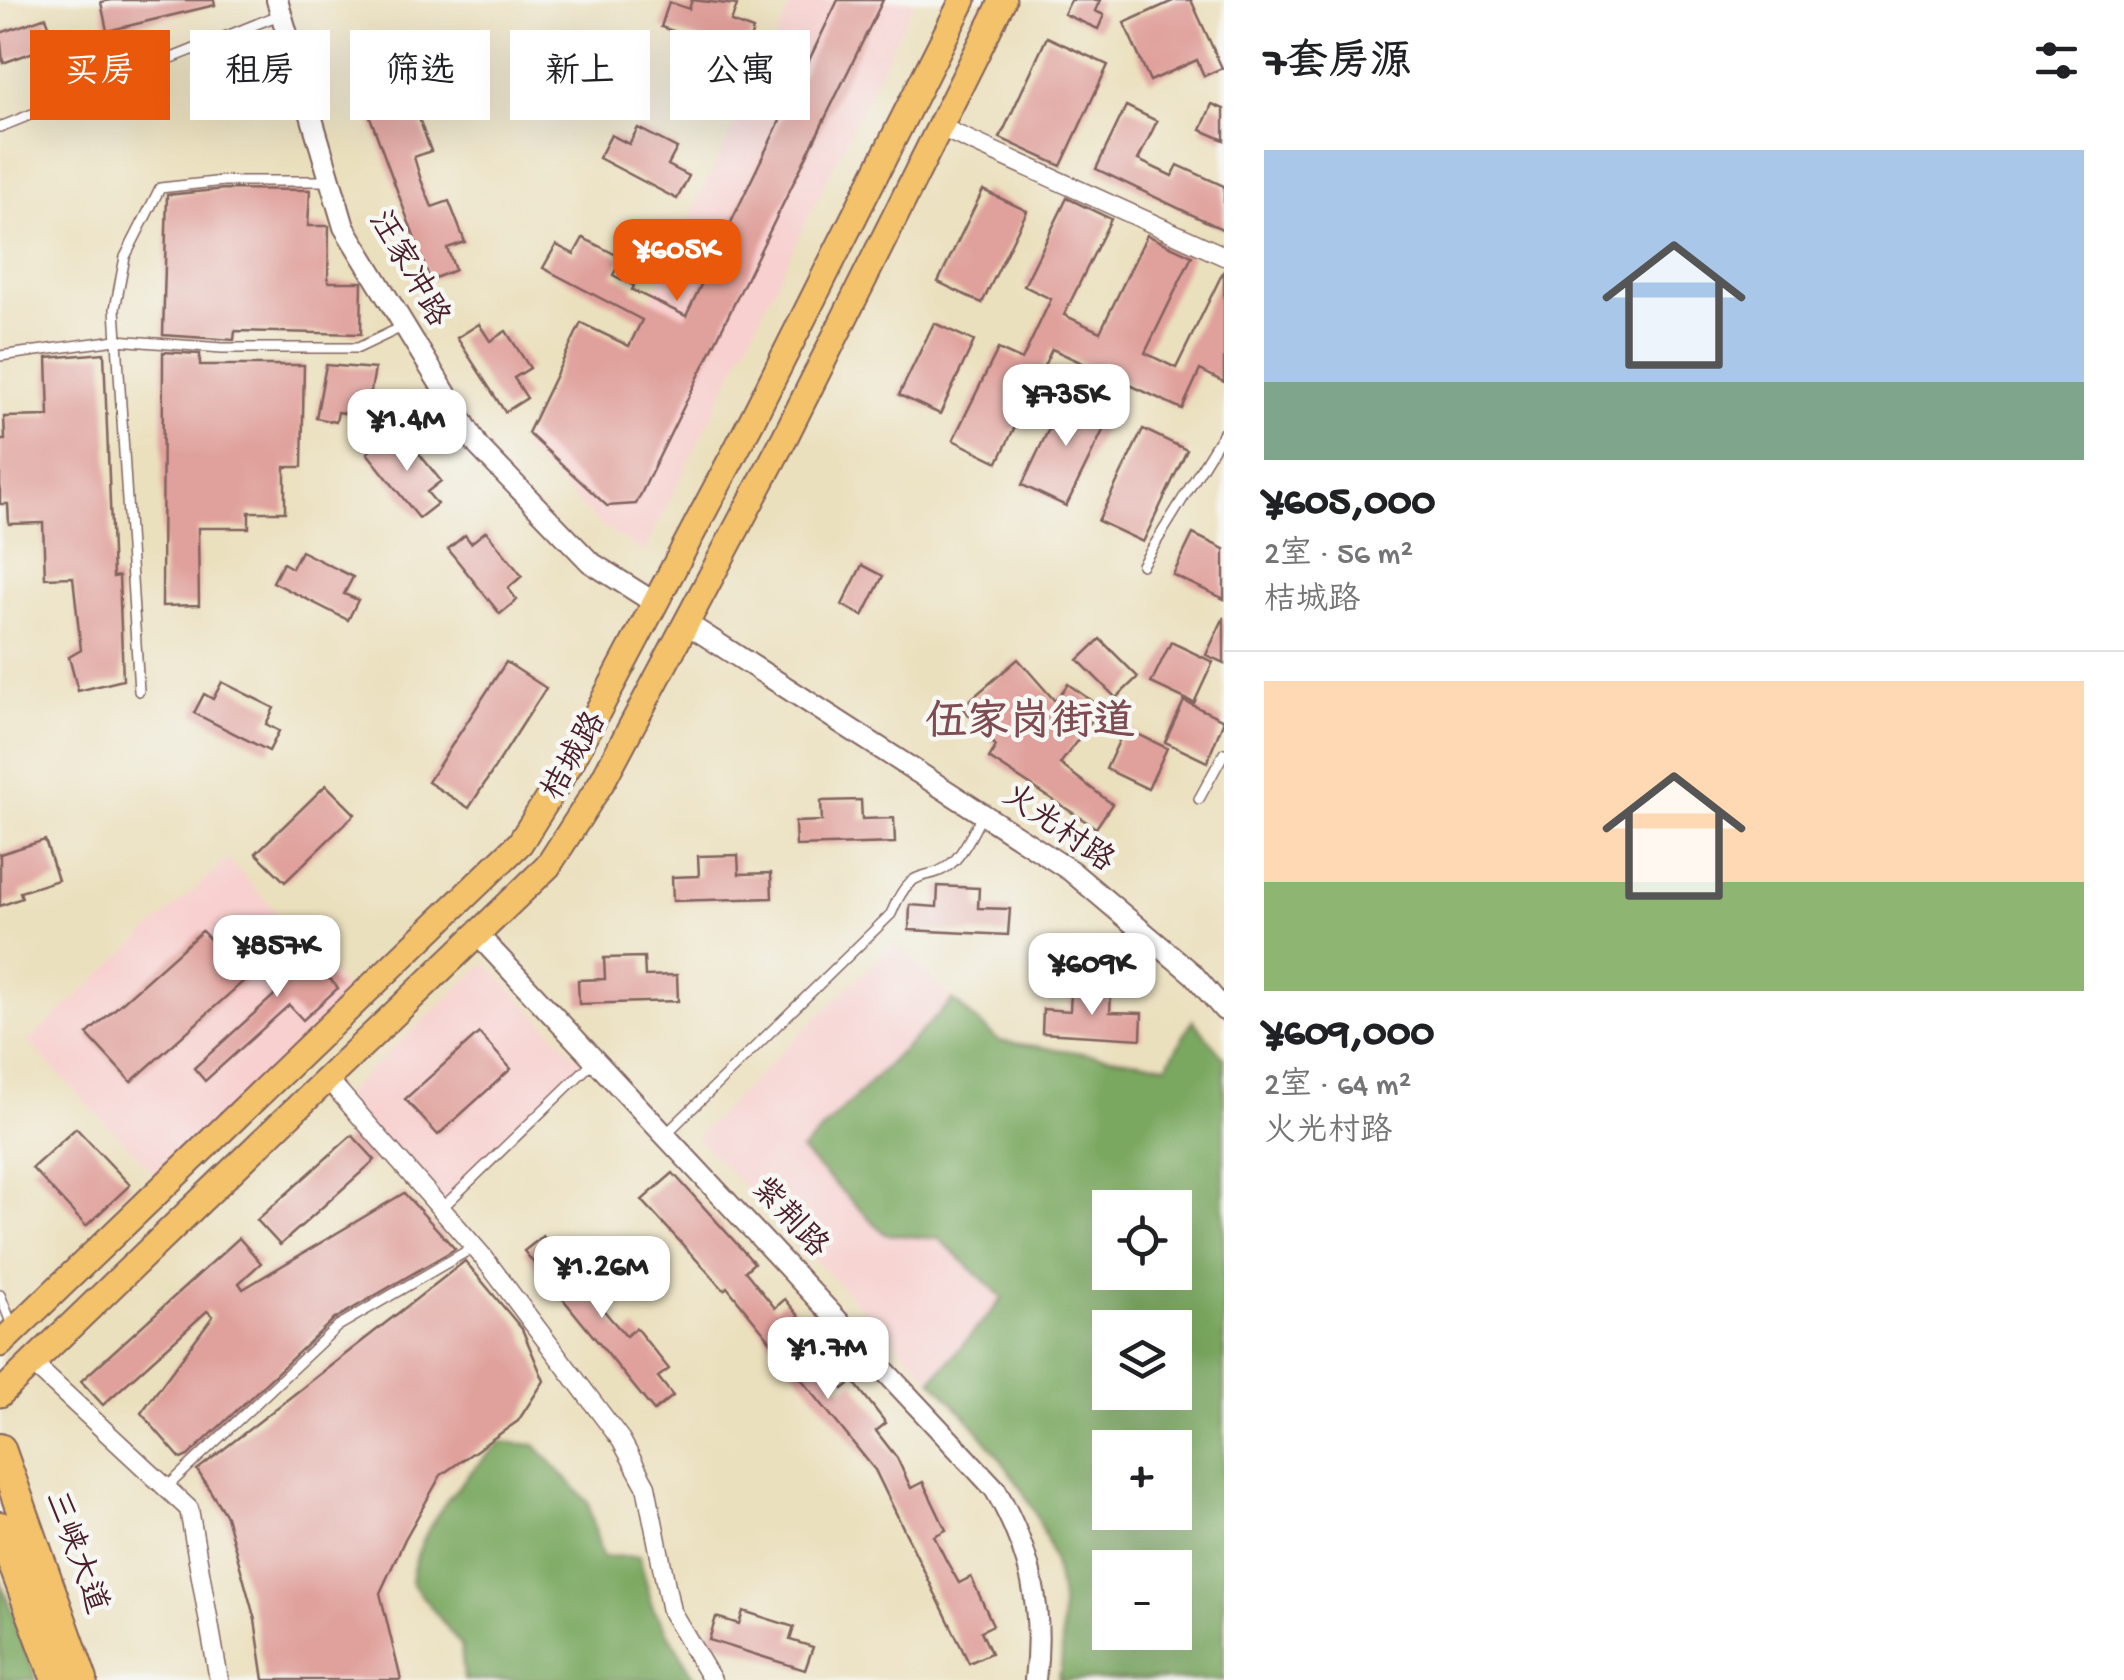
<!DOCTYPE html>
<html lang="zh">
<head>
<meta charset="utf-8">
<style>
  :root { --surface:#fff; --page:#f2f2f2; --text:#202124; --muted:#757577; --line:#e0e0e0; --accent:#ea580c }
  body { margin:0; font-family:"Gochi Hand","LXGW WenKai TC",sans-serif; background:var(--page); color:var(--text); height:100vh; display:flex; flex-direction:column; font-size:38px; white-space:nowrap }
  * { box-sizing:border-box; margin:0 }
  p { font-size:32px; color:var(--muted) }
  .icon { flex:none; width:55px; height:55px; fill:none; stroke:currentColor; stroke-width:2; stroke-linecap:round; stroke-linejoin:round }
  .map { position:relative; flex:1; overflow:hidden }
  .panel { display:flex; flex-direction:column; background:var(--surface); width:900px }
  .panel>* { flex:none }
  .guide { position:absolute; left:30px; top:30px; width:950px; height:90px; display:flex; gap:20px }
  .fabs { position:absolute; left:1092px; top:1190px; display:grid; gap:20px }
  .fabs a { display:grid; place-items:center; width:100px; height:100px; border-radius:0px; background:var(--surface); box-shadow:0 10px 40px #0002; font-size:50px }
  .price { position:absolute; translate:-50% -85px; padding:0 22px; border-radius:20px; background:#fff; color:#222; font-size:32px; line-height:65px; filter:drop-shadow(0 2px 5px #0008) }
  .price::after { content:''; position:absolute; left:50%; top:60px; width:30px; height:22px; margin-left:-15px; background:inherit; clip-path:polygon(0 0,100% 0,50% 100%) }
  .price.active { background:var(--accent); color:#fff }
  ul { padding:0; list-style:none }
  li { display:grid; align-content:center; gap:20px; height:530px; padding:0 40px }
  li+li { border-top:2px solid var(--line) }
  li span { display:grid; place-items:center; height:310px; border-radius:0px; color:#555 }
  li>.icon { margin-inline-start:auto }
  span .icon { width:180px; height:180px; fill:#fffc; stroke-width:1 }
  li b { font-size:42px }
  h2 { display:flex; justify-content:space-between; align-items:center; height:120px; padding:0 40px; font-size:42px }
  .chip { padding:0 35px; border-radius:0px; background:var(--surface); box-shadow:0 10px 40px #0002; font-size:35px; line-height:90px }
  .chip.active { background:var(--accent); color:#fff }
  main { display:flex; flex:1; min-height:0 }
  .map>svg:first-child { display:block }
  .built { fill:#f7d0cf }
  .forest { fill:#7aa861; stroke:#626446; stroke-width:2.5; fill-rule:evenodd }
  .building { fill:#e0a09b }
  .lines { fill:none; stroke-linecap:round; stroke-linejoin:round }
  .service-casing { stroke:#82635e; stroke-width:12 }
  .minor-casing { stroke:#82635e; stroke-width:21 }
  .tertiary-casing { stroke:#82635e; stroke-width:24 }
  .primary-casing { stroke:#82635e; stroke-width:29 }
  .motorway-casing { stroke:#82635e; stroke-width:34 }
  .service { stroke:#fff; stroke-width:9 }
  .minor { stroke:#fff; stroke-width:18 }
  .tertiary { stroke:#fff; stroke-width:20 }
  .primary { stroke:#f3c26a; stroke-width:25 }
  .motorway { stroke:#f3c26a; stroke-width:30 }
  .labels { text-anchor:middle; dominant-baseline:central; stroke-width:9; stroke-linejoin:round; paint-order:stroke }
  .street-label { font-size:32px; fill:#4a1f2b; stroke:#f6f6f2 }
  .district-label { font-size:42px; font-weight:bold; fill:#7e4c52; stroke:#f6f6f2 }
</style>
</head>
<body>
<main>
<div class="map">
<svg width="1224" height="1680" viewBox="0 0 1224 1680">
  <rect width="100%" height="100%" fill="#f6f6f2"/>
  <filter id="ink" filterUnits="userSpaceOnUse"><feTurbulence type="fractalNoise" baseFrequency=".01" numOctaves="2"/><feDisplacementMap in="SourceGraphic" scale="20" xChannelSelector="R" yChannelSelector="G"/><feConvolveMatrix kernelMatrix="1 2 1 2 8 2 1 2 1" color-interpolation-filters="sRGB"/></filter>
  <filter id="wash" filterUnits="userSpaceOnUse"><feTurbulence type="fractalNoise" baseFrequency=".0048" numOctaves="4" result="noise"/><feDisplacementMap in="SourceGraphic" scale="40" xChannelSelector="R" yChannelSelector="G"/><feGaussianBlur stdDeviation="2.25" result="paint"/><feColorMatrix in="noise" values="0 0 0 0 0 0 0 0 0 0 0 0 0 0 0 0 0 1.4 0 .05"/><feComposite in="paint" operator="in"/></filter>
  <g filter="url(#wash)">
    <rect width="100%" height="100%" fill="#ebe0be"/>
    <g class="built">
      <polygon points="794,0 915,0 644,553 600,524 521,448 581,323 629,345"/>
      <polygon points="228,859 349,993 160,1179 28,1042"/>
      <polygon points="894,942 953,1000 801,1151 885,1234 939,1239 1003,1298 932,1380 696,1137"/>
      <polygon points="486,963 584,1064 441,1209 342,1096"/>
    </g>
    <g class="forest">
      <path d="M953 1000 999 1041 1167 1065 1193 1020 1224 1058V1680H1058C1063 1665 1062 1649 1062 1634 1067 1528 1001 1453 932 1380L1003 1298 939 1239 885 1234 801 1151ZM1110 1208H1175V1272H1110ZM1110 1328H1175V1392H1110ZM1110 1448H1175V1512H1110ZM1110 1568H1175V1632H1110Z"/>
      <path d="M501 1442 535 1445 588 1502 602 1557 639 1556 653 1608 696 1680H464L461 1645 411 1582C418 1526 461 1480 501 1442Z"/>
      <polygon points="0,1579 37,1680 0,1680"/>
    </g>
    <g id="blocks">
      <g class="building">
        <polygon points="111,0 214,0 215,5 107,31 101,2"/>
        <polygon points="692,0 737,5 731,22 753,30 745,55 661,27 669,2 689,9"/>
        <polygon points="838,0 883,0 636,504 607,506 528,433 581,323 629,346 642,320 543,268 556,245 574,254 583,238 622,258 613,275 634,286 632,290 686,316"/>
        <polygon points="1071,0 1100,0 1095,11 1104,15 1098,29 1064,14"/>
        <polygon points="1175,0 1191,0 1222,68 1204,76 1197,60 1150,81 1124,23"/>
        <polygon points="46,17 56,44 3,63 0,33"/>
        <polygon points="1047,37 1108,65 1061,166 1000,138"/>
        <polygon points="391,97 398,116 416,110 431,151 414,157 421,180 432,207 449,201 465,242 447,248 455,270 430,280 366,106"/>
        <polygon points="1212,104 1224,109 1224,140 1201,130"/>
        <polygon points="1126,106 1157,121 1138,160 1172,176 1178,165 1224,186 1224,230 1096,169"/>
        <polygon points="638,128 677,148 668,165 689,176 677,199 599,158 611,135 629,144"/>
        <polygon points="225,189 310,190 308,226 329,226 328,282 362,282 361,334 235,331 234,340 163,335 167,195"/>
        <polygon points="983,190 1027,211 982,303 938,282"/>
        <polygon points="1067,198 1111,219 1064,315 1100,332 1147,235 1192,256 1145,353 1176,368 1224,270 1224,382 1200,370 1182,409 1052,349 998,462 953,440 998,349 1022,360 1051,299 1024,286"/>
        <polygon points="934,323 974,341 940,414 899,395"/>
        <polygon points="479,324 490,341 506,331 530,368 514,378 527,398 505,412 457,338"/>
        <polygon points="163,352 200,354 200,365 304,365 302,467 285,467 285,512 249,512 249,528 198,528 199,605 162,606"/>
        <polygon points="104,353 113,577 119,576 123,680 78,691 69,657 81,650 73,577 45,578 43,523 9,524 8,504 0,504 0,440 5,440 4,417 49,416 47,358"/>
        <polygon points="326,365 375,369 366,417 338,412 336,422 316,418"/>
        <polygon points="1066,393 1111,414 1066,506 1022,485"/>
        <polygon points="1143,429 1187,450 1143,542 1098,521"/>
        <polygon points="405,436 441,481 427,492 437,504 419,518 367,453 381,442 390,447"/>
        <polygon points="486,531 522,576 508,588 517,600 500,614 448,549 465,535 471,543"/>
        <polygon points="1193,534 1224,549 1224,599 1173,575"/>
        <polygon points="301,551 353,577 344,594 358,600 348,620 273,582 283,563 292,568"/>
        <polygon points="862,565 883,576 863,616 842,605"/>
        <polygon points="1224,617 1224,663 1206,655"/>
        <polygon points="1100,639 1138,677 1116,698 1078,660"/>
        <polygon points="1171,642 1213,662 1194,703 1151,683"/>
        <polygon points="1018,659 1055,701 1068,684 1101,708 1060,764 1112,804 1096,828 989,758 996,746 962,707"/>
        <polygon points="506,662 546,688 469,808 428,782"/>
        <polygon points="222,682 274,708 266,724 279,731 269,751 194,713 204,694 213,699"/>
        <polygon points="1184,701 1224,720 1207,762 1165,742"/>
        <polygon points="1125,728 1167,748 1148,789 1106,769"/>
        <polygon points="326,785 355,814 285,882 256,853"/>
        <polygon points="861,800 862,819 894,818 895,843 796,846 795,822 822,821 821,801"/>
        <polygon points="45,840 58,880 20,892 22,898 0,906 0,854"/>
        <polygon points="738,855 739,874 771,873 772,898 673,901 672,877 699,876 698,856"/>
        <polygon points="938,886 979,888 978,908 1010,909 1008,935 909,930 910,905 937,907"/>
        <polygon points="202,931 246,979 131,1082 87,1034"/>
        <polygon points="290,936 338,988 303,1020 289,1005 205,1081 194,1068 281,989 259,965"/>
        <polygon points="644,957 645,976 677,975 678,1001 579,1004 578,980 605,979 604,958"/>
        <polygon points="1071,990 1111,992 1110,1012 1142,1013 1141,1039 1042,1033 1043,1009 1070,1011"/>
        <polygon points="479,1033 511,1069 438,1135 405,1099"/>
        <polygon points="76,1128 130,1185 86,1226 32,1168"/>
        <polygon points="352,1135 375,1160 280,1245 257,1220"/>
        <polygon points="673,1173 754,1263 745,1271 775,1308 785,1299 819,1340 808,1349 827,1372 843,1389 853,1381 886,1423 876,1431 897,1458 911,1488 923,1482 946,1530 934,1536 947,1562 959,1583 971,1577 993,1625 981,1631 991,1653 969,1663 875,1470 727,1287 724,1290 642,1200"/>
        <polygon points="404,1193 455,1249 333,1320 188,1456 181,1459 141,1413 213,1316 207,1311 103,1405 81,1381 239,1238 261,1263 239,1283 243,1289"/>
        <polygon points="543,1236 558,1254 568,1246 602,1287 591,1295 610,1318 626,1336 636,1328 669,1369 658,1377 673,1396 654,1411 524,1251"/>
        <polygon points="465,1261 522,1329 544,1381 518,1421 441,1475 405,1539 380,1593 401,1680 264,1680 255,1620 226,1516 197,1470"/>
        <polygon points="743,1611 794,1627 790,1640 813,1647 805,1670 709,1640 716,1617 739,1624"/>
      </g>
    </g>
  </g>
  <g filter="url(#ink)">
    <use href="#blocks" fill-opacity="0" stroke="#82635e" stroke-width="2.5"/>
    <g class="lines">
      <g class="service-casing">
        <g id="service">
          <polyline points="0,127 279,15"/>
          <polyline points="0,356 116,340 222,348 358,348 402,327"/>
          <polyline points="1142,565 1224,432"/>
          <polyline points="139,691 115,309 125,257 160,188 224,181 328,181"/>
          <polyline points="1199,799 1224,753"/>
          <path d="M667 1133 891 914C914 858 927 887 954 861 966 849 974 829 983 814"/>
          <polyline points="442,1208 595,1060"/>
          <polyline points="0,1295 12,1325"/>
          <polyline points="167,1487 338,1326 474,1247"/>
        </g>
      </g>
      <g class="minor-casing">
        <g id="minor">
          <polyline points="940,127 1224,256"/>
          <polyline points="327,1078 484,1258 621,1440 646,1486 671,1611 712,1680"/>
          <polyline points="33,1364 189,1509 219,1680"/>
        </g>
      </g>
      <g class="tertiary-casing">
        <g id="tertiary">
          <polyline points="277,0 344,227 478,446 590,562 655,603"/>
          <polyline points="686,623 1071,871 1193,974 1224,1010"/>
          <path d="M477 934 995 1489C1031 1552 1044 1608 1035 1680"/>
        </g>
      </g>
      <g class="primary-casing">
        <g id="primary">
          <polyline points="0,1344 520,843 571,762 752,420 963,0"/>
          <polyline points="0,1394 548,866 603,780 785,437 1003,0"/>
        </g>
      </g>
      <g class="motorway-casing">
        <g id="motorway">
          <polyline points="0,1449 82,1680"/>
          <polyline points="0,1527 57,1680"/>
        </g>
      </g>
      <use href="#service" class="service"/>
      <use href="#minor" class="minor"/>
      <use href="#tertiary" class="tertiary"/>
      <use href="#primary" class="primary"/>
      <use href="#motorway" class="motorway"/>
    </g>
  </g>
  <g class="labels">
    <g class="street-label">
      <text transform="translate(407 270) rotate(60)">汪家冲路</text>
      <text transform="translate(576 757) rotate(-60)">桔城路</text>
      <text transform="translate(1057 830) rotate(35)">火光村路</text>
      <text transform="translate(788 1219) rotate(47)">紫荆路</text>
      <text transform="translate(74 1553) rotate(70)">三峡大道</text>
    </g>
    <g class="district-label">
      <text x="1030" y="725">伍家岗街道</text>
    </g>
  </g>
</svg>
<div class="fabs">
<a><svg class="icon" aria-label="locate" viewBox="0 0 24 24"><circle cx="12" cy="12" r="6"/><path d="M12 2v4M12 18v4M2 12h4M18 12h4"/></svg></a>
<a><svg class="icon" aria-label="layers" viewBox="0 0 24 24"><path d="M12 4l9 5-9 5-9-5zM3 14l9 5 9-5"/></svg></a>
<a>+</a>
<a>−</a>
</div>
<b class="price active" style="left:677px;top:304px">¥605K</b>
<b class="price" style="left:1066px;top:449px">¥735K</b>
<b class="price" style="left:407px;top:474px">¥1.4M</b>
<b class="price" style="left:277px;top:1000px">¥857K</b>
<b class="price" style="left:1092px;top:1018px">¥609K</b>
<b class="price" style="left:602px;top:1321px">¥1.26M</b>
<b class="price" style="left:828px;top:1402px">¥1.7M</b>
<div class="guide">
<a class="chip active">买房</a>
<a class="chip">租房</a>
<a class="chip">筛选</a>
<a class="chip">新上</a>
<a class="chip">公寓</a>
</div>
</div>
<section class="panel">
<h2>7套房源<svg class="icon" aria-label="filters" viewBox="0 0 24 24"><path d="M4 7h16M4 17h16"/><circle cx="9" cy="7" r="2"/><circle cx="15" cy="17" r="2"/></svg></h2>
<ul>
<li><span style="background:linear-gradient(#a9c7e8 75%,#7fa58c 0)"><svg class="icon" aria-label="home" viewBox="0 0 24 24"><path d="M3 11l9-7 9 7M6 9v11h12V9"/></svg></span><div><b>¥605,000</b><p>2室 · 56 m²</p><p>桔城路</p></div></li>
<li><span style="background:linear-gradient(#ffd9b3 65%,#8fb573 0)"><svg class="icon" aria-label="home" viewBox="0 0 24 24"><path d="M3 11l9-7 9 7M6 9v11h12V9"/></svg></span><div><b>¥609,000</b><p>2室 · 64 m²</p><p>火光村路</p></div></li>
</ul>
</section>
</main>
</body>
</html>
